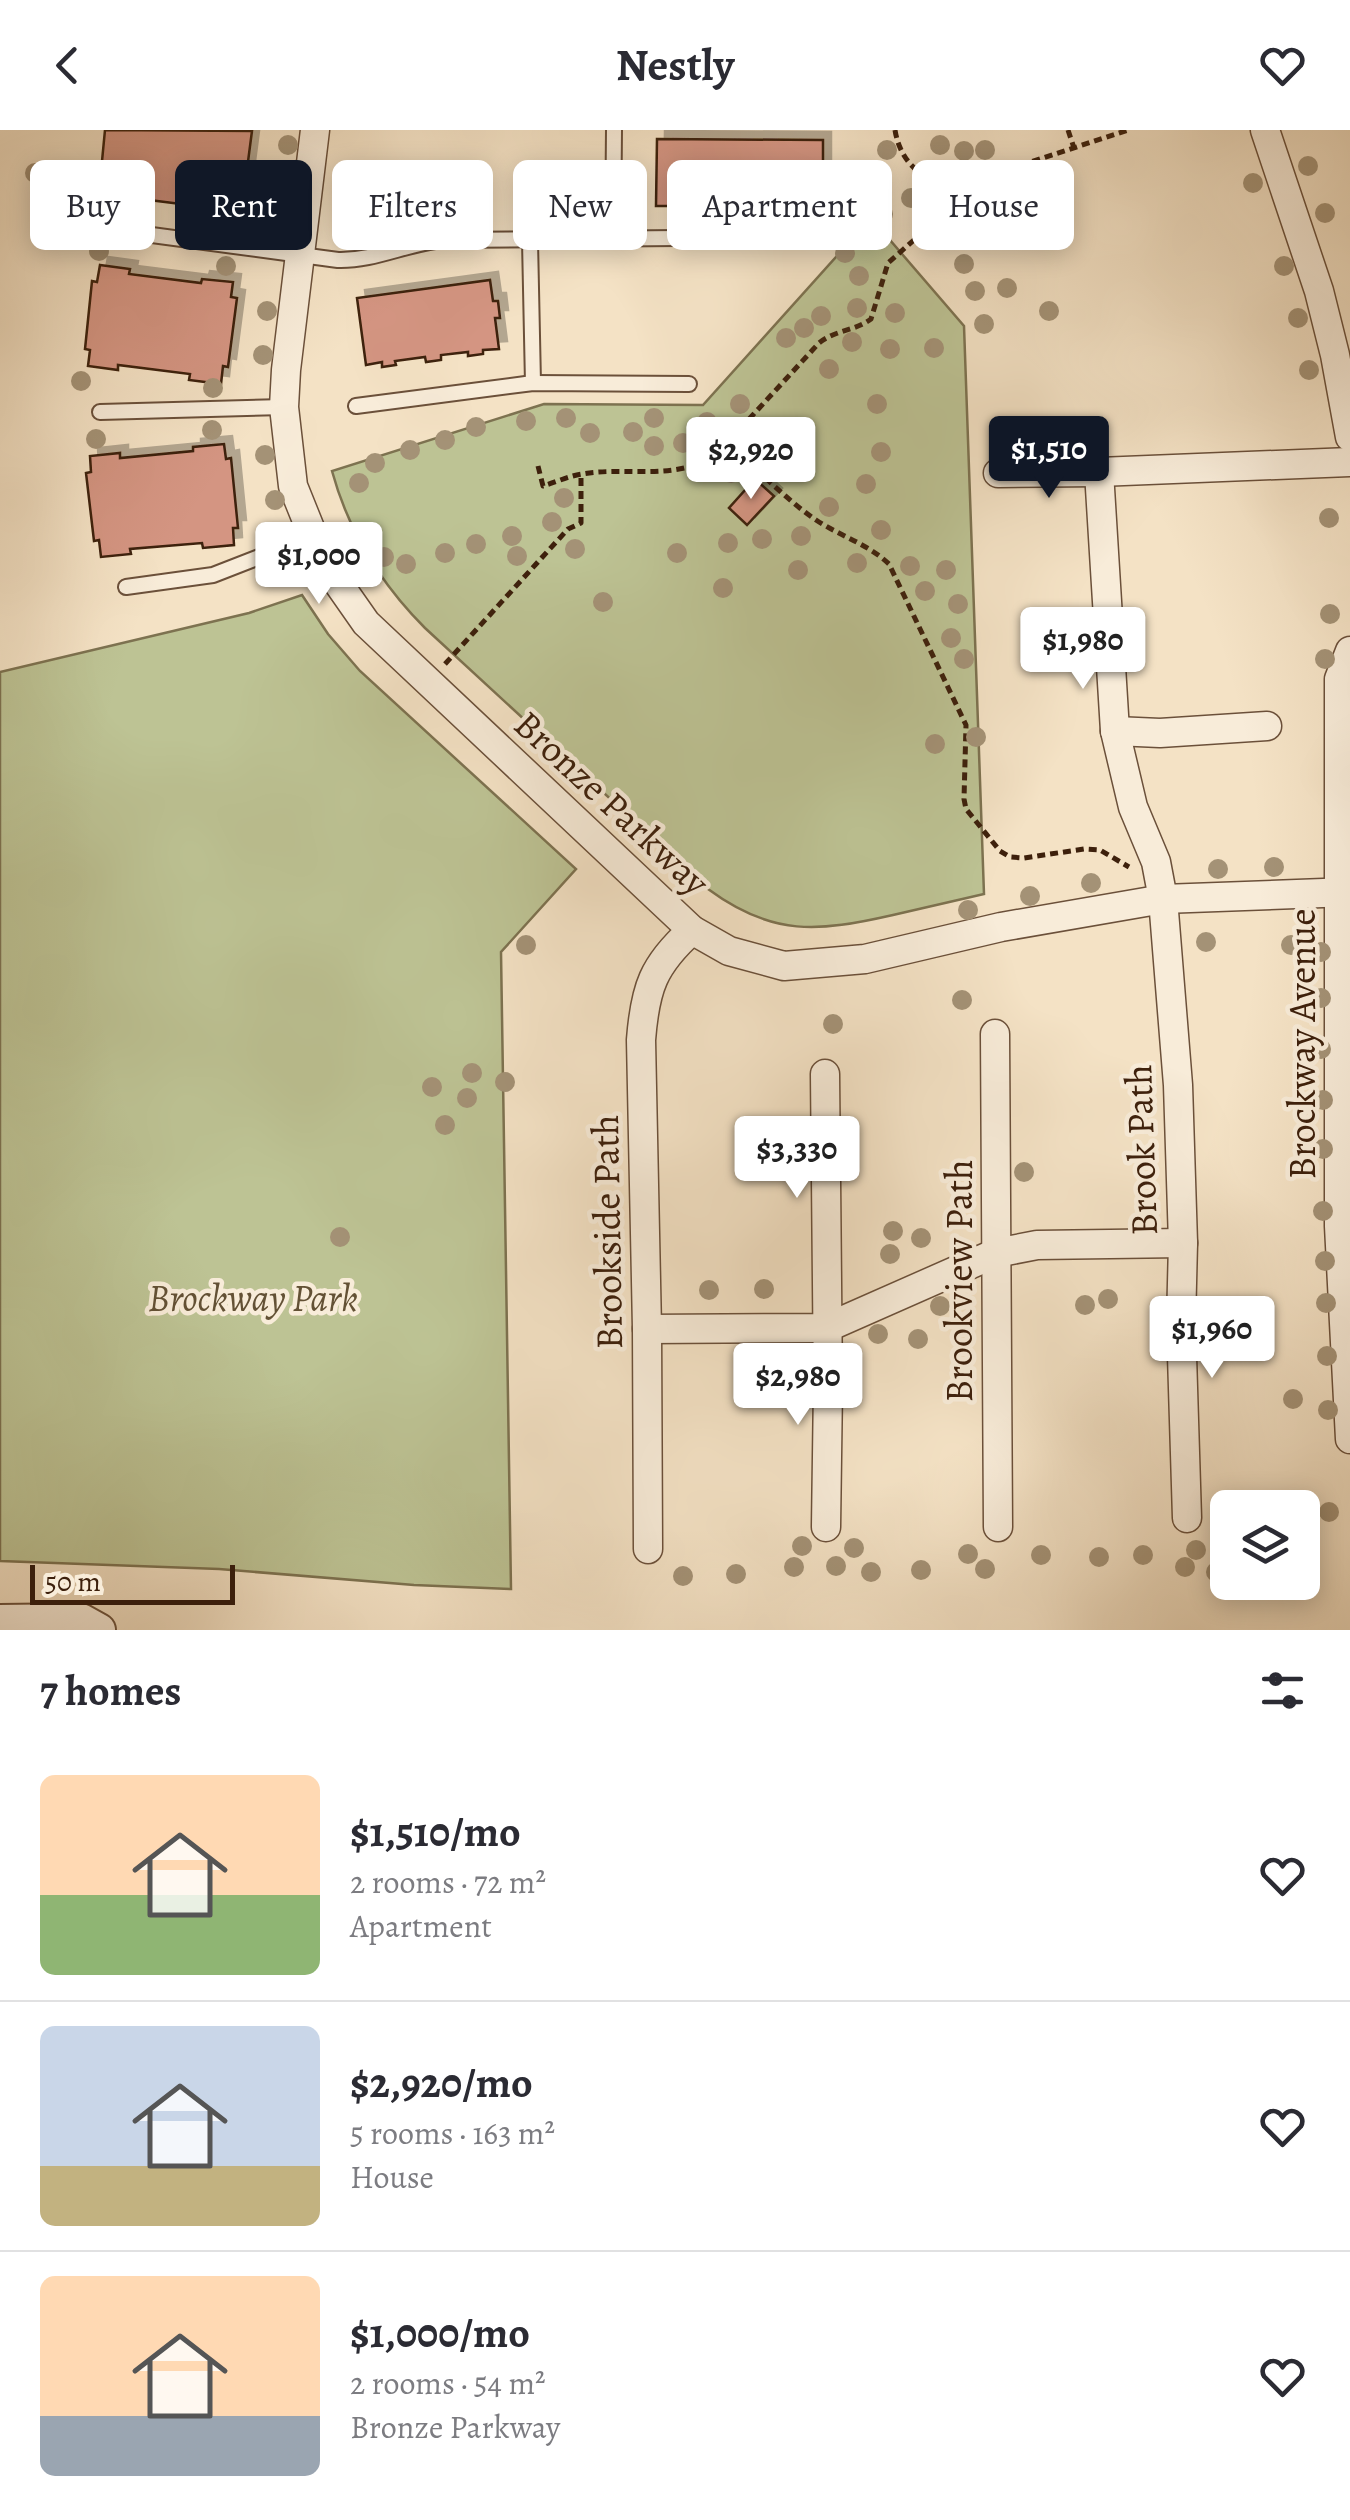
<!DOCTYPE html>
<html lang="en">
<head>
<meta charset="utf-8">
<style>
  :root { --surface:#fff; --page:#f7f7f7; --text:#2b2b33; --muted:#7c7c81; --line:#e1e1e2; --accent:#111827 }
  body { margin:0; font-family:Alegreya,serif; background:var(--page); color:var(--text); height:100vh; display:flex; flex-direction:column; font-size:38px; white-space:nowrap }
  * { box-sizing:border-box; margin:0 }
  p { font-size:32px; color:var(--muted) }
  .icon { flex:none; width:55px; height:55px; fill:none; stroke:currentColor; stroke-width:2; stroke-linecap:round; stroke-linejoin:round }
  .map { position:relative; height:1500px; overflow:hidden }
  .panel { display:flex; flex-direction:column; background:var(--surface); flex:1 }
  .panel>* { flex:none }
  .top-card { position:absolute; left:30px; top:30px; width:1290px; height:90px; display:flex; gap:20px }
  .buttons { position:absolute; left:1210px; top:1360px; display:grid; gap:20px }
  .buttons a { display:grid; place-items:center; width:110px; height:110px; border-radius:15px; background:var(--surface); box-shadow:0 5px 25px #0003; font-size:50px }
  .scale { position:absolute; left:30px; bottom:25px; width:205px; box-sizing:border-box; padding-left:10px; border:5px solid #3d200c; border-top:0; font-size:28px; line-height:35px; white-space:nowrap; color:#3d200c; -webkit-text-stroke:8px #f8ecd9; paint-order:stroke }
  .price { position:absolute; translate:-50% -85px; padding:0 22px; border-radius:10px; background:#fff; color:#222; font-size:32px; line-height:65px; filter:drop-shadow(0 2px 5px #0008) }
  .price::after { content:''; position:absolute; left:50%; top:60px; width:30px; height:22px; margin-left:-15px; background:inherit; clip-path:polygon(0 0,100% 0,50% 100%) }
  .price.on { background:var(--accent); color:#fff }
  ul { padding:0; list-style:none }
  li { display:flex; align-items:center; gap:30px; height:250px; padding:0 40px }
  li+li { border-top:2px solid var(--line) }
  li span { display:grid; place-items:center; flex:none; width:280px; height:200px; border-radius:15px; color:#555 }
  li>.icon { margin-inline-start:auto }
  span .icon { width:120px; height:120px; fill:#fffc; stroke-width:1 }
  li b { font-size:42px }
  h2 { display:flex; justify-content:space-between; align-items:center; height:120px; padding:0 40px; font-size:42px }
  .tag { padding:0 35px; border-radius:15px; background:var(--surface); box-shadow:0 5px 25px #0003; font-size:35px; line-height:90px }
  .tag.on { background:var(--accent); color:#fff }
  header { display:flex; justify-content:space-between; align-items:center; height:130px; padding:0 40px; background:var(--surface); font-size:45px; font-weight:700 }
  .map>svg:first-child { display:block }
  .green { fill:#bdc394; stroke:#7d7250; stroke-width:2.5 }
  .building { fill:#d49582; stroke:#3d200c; stroke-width:2.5; filter:url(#shadow) }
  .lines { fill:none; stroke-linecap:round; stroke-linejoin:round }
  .service-casing { stroke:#6b503a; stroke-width:18 }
  .minor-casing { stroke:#6b503a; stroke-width:31 }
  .tertiary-casing { stroke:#6b503a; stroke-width:36 }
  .path { stroke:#3d200c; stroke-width:5; stroke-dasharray:8 5; stroke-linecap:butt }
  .service { stroke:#f8ecd9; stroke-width:14 }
  .minor { stroke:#f8ecd9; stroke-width:28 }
  .tertiary { stroke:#f8ecd9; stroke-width:32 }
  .tree { fill:#a49276 }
  .labels { text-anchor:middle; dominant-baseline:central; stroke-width:9; stroke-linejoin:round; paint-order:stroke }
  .street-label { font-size:38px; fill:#3d200c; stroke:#f8ecd9 }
  .park-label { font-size:38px; font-style:italic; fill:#635135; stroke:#f8ecd9 }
</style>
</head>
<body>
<header><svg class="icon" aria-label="back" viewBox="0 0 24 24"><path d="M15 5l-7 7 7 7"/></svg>Nestly<svg class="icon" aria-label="heart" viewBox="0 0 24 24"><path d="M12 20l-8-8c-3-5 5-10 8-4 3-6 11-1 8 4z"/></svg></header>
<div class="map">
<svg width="1350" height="1500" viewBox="0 0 1350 1500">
  <defs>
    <filter id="shadow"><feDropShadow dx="8" dy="-8" stdDeviation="0" flood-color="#0004"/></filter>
  </defs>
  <rect width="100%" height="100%" fill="#f4e2c5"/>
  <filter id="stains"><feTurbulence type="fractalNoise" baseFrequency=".002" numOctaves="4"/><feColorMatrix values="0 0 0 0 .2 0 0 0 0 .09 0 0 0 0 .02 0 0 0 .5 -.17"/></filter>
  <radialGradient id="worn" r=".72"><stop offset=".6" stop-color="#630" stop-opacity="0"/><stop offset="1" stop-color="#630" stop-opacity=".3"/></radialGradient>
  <g class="green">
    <path d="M871 88 964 196 984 764C953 771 923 778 893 785 818 802 773 807 708 759L425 498C380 453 349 403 332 341L544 274 703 275Z"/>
    <polygon points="302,465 328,504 360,541 576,739 501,822 511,1459 414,1455 219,1439 0,1431 0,542 249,483"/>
  </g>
  <g class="building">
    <polygon points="105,0 252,1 243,70 238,69 236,86 204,83 205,77 133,68 133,73 103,69 105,52 100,52"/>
    <polygon points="657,9 823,10 823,76 656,76"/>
    <polygon points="100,135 130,139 129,144 201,153 202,149 233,152 231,167 237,168 228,237 223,236 221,254 189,250 190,244 118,235 118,240 88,236 90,220 85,219 92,151 97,152"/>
    <polygon points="490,150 493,171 498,171 500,188 495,188 499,219 483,220 483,224 468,226 468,222 441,225 441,230 426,232 425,227 395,231 396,235 382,237 382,232 366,235 357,168"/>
    <polygon points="224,314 226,329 231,328 238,398 233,398 234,415 203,418 202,413 130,419 131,424 101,427 99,410 94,411 86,343 91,342 90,326 120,323 120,328 193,321 193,317"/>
    <polygon points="755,349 774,366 747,395 729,378"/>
  </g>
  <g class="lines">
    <g class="service-casing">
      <g id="service">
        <path d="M122 101 338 130C375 131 407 113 444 110L797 107"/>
        <polyline points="613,110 614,0"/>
        <polyline points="530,111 533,253"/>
        <polyline points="356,276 533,253 689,254"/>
        <polyline points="100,282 284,277"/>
        <polyline points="126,457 213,445 313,406"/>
      </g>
    </g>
    <g class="minor-casing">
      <g id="minor">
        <polyline points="315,0 286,240 284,277 293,356 324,433 366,493 692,800 729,821 784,836 865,829 1001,797 1163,769 1350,762"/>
        <polyline points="1265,0 1319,161 1335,225 1350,307"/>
        <polyline points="1099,342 1115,601 1133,677 1156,732 1163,769 1178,955 1183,1113 1181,1193 1187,1388"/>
        <polyline points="998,343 1099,342 1350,332"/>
        <polyline points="1350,521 1339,549 1339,1096 1350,1309"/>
        <polyline points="1115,601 1160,603 1267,596"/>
        <polyline points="995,904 998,1397"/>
        <polyline points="825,944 828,1257 826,1397"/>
        <polyline points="647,1199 826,1198 996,1123 1037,1115 1183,1113"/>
        <path d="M648 1419 647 1199 641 910C645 858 653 835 692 800"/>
      </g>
    </g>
    <g class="tertiary-casing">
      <polyline id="tertiary" points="0,1491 81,1490 99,1500"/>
    </g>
    <g class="path">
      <path d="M895 0C901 37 929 56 964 54L1128 0"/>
      <polyline points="1068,0 1074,18"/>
      <path d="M728 312C756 338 784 368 816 390 840 406 868 414 889 434L966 595 964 669 966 679 1000 721 1010 727 1024 728 1084 719 1100 720 1129 737"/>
      <path d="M538 336 543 356C556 352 569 346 582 344 627 336 676 352 717 324L819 213C835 200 855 201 871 189L888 133 932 94 945 55"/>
      <polyline points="445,534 568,399 581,393 581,344"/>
    </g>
    <use href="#service" class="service"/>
    <use href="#minor" class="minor"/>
    <use href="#tertiary" class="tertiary"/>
  </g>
  <g class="tree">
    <circle cx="288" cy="15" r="10"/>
    <circle cx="940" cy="15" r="10"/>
    <circle cx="887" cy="20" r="10"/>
    <circle cx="985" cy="20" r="10"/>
    <circle cx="964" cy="21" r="10"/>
    <circle cx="1308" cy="36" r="10"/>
    <circle cx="35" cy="43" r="10"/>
    <circle cx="1253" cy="53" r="10"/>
    <circle cx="1004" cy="60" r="10"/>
    <circle cx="60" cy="61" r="10"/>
    <circle cx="882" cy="64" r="10"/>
    <circle cx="911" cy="68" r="10"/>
    <circle cx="956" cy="71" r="10"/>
    <circle cx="108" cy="77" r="10"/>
    <circle cx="1325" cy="83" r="10"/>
    <circle cx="883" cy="84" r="10"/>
    <circle cx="255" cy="85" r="10"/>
    <circle cx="223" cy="93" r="10"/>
    <circle cx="992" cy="110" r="10"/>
    <circle cx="99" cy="121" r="10"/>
    <circle cx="845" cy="123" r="10"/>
    <circle cx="964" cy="134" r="10"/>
    <circle cx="226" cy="136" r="10"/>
    <circle cx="1284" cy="136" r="10"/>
    <circle cx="859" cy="146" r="10"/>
    <circle cx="1007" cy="158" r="10"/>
    <circle cx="975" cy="161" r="10"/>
    <circle cx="857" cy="178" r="10"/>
    <circle cx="267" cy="181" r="10"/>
    <circle cx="1049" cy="181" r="10"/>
    <circle cx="895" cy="183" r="10"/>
    <circle cx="821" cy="186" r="10"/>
    <circle cx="1298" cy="188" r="10"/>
    <circle cx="984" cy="194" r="10"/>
    <circle cx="804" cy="198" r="10"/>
    <circle cx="786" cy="208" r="10"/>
    <circle cx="852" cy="212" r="10"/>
    <circle cx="934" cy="218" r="10"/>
    <circle cx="890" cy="219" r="10"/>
    <circle cx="263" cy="225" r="10"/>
    <circle cx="829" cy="239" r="10"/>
    <circle cx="1309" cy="240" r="10"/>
    <circle cx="81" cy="251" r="10"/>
    <circle cx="213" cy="258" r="10"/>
    <circle cx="740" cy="274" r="10"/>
    <circle cx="877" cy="274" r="10"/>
    <circle cx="566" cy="288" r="10"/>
    <circle cx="654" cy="288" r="10"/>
    <circle cx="526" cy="291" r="10"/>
    <circle cx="707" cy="292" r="10"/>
    <circle cx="476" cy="297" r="10"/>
    <circle cx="212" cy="300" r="10"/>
    <circle cx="633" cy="302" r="10"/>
    <circle cx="590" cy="303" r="10"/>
    <circle cx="96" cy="309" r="10"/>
    <circle cx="445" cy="310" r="10"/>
    <circle cx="683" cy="313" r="10"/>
    <circle cx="654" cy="316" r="10"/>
    <circle cx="410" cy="320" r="10"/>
    <circle cx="881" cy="322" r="10"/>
    <circle cx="265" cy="325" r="10"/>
    <circle cx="375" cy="333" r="10"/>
    <circle cx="731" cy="343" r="10"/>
    <circle cx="359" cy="353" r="10"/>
    <circle cx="866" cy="354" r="10"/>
    <circle cx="564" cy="368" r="10"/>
    <circle cx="275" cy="370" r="10"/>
    <circle cx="829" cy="377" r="10"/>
    <circle cx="1329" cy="388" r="10"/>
    <circle cx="552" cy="392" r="10"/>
    <circle cx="881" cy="400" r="10"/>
    <circle cx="512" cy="406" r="10"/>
    <circle cx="801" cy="406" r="10"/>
    <circle cx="762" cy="409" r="10"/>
    <circle cx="728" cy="413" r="10"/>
    <circle cx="476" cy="414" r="10"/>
    <circle cx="575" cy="419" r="10"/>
    <circle cx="445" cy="423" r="10"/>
    <circle cx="677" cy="423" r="10"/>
    <circle cx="517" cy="426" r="10"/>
    <circle cx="384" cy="427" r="10"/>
    <circle cx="857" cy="433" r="10"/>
    <circle cx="406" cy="434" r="10"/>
    <circle cx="910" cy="436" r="10"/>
    <circle cx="798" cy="440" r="10"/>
    <circle cx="946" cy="440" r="10"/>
    <circle cx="723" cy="458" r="10"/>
    <circle cx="925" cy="461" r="10"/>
    <circle cx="603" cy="472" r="10"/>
    <circle cx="958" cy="474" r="10"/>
    <circle cx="1330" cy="484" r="10"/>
    <circle cx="951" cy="508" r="10"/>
    <circle cx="964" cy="529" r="10"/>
    <circle cx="1325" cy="529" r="10"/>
    <circle cx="976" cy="607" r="10"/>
    <circle cx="935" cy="614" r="10"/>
    <circle cx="1274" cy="737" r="10"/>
    <circle cx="1218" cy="739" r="10"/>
    <circle cx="1091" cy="753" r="10"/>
    <circle cx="1030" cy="766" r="10"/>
    <circle cx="968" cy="780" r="10"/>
    <circle cx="1206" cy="812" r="10"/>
    <circle cx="526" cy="815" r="10"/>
    <circle cx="1291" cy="815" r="10"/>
    <circle cx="1321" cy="822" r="10"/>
    <circle cx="1321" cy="868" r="10"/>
    <circle cx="962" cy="870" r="10"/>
    <circle cx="833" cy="894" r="10"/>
    <circle cx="1321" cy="919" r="10"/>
    <circle cx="472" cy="943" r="10"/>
    <circle cx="505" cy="952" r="10"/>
    <circle cx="432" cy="957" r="10"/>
    <circle cx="467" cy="968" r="10"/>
    <circle cx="1323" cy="970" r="10"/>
    <circle cx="445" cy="995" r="10"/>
    <circle cx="1323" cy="1019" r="10"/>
    <circle cx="1024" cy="1042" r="10"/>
    <circle cx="1323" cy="1081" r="10"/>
    <circle cx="893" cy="1101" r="10"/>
    <circle cx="340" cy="1107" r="10"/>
    <circle cx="921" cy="1108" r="10"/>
    <circle cx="890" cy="1124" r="10"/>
    <circle cx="1325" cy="1131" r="10"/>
    <circle cx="764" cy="1159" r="10"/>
    <circle cx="709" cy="1160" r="10"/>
    <circle cx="1108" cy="1169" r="10"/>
    <circle cx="1326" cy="1173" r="10"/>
    <circle cx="1085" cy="1175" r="10"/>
    <circle cx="940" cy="1176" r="10"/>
    <circle cx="878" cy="1204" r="10"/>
    <circle cx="918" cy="1209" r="10"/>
    <circle cx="1327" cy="1226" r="10"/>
    <circle cx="1293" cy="1269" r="10"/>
    <circle cx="1328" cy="1280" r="10"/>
    <circle cx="1329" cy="1382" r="10"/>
    <circle cx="802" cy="1416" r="10"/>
    <circle cx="854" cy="1418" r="10"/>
    <circle cx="1196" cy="1420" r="10"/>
    <circle cx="968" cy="1424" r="10"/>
    <circle cx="1041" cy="1425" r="10"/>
    <circle cx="1143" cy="1425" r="10"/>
    <circle cx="1099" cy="1427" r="10"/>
    <circle cx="836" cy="1436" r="10"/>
    <circle cx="794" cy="1437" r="10"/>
    <circle cx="1185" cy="1437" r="10"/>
    <circle cx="985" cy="1439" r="10"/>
    <circle cx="921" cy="1440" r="10"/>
    <circle cx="871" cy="1442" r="10"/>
    <circle cx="1216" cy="1442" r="10"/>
    <circle cx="736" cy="1444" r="10"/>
    <circle cx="683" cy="1446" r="10"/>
  </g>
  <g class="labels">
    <g class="street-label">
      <text transform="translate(612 673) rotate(43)">Bronze Parkway</text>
      <text transform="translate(1302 914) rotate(-90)">Brockway Avenue</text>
      <text transform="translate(1141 1020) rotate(-92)">Brook Path</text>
      <text transform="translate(607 1102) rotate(-91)">Brookside Path</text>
      <text transform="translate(959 1151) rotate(-90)">Brookview Path</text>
    </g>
    <g class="park-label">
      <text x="253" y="1168">Brockway Park</text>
    </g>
  </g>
  <rect width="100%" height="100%" filter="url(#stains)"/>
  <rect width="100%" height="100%" fill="url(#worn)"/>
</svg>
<div class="buttons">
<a><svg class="icon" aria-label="layers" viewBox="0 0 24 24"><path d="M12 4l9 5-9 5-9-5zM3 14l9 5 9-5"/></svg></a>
</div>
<div class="scale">50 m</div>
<b class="price on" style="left:1049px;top:371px">$1,510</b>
<b class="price" style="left:751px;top:372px">$2,920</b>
<b class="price" style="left:319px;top:477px">$1,000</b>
<b class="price" style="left:1083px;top:562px">$1,980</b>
<b class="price" style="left:797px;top:1071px">$3,330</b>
<b class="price" style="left:1212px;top:1251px">$1,960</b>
<b class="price" style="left:798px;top:1298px">$2,980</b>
<div class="top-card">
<a class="tag">Buy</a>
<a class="tag on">Rent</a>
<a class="tag">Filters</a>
<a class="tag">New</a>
<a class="tag">Apartment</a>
<a class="tag">House</a>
</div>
</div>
<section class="panel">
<h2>7 homes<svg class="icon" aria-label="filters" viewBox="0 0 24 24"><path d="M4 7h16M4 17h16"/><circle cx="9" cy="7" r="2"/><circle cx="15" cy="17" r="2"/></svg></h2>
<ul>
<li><span style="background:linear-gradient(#ffd9b3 60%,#8fb573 0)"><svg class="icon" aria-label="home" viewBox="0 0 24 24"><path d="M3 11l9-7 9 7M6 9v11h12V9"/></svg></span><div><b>$1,510/mo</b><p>2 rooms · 72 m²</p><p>Apartment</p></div><svg class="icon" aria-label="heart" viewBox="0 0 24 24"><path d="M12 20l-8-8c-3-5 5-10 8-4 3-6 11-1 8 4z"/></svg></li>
<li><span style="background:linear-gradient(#c9d6e8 70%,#c2b280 0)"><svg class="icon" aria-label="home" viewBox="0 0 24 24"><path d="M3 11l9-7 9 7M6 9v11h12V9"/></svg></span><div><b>$2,920/mo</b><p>5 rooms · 163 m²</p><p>House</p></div><svg class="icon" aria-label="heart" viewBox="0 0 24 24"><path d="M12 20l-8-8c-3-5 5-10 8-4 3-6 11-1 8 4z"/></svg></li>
<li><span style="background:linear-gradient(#ffd9b3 70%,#9aa5b1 0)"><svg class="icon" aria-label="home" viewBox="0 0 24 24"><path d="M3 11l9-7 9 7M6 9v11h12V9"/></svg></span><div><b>$1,000/mo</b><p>2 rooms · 54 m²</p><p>Bronze Parkway</p></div><svg class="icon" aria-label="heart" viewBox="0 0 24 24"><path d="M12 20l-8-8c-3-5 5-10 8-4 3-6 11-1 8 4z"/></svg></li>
</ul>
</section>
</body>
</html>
